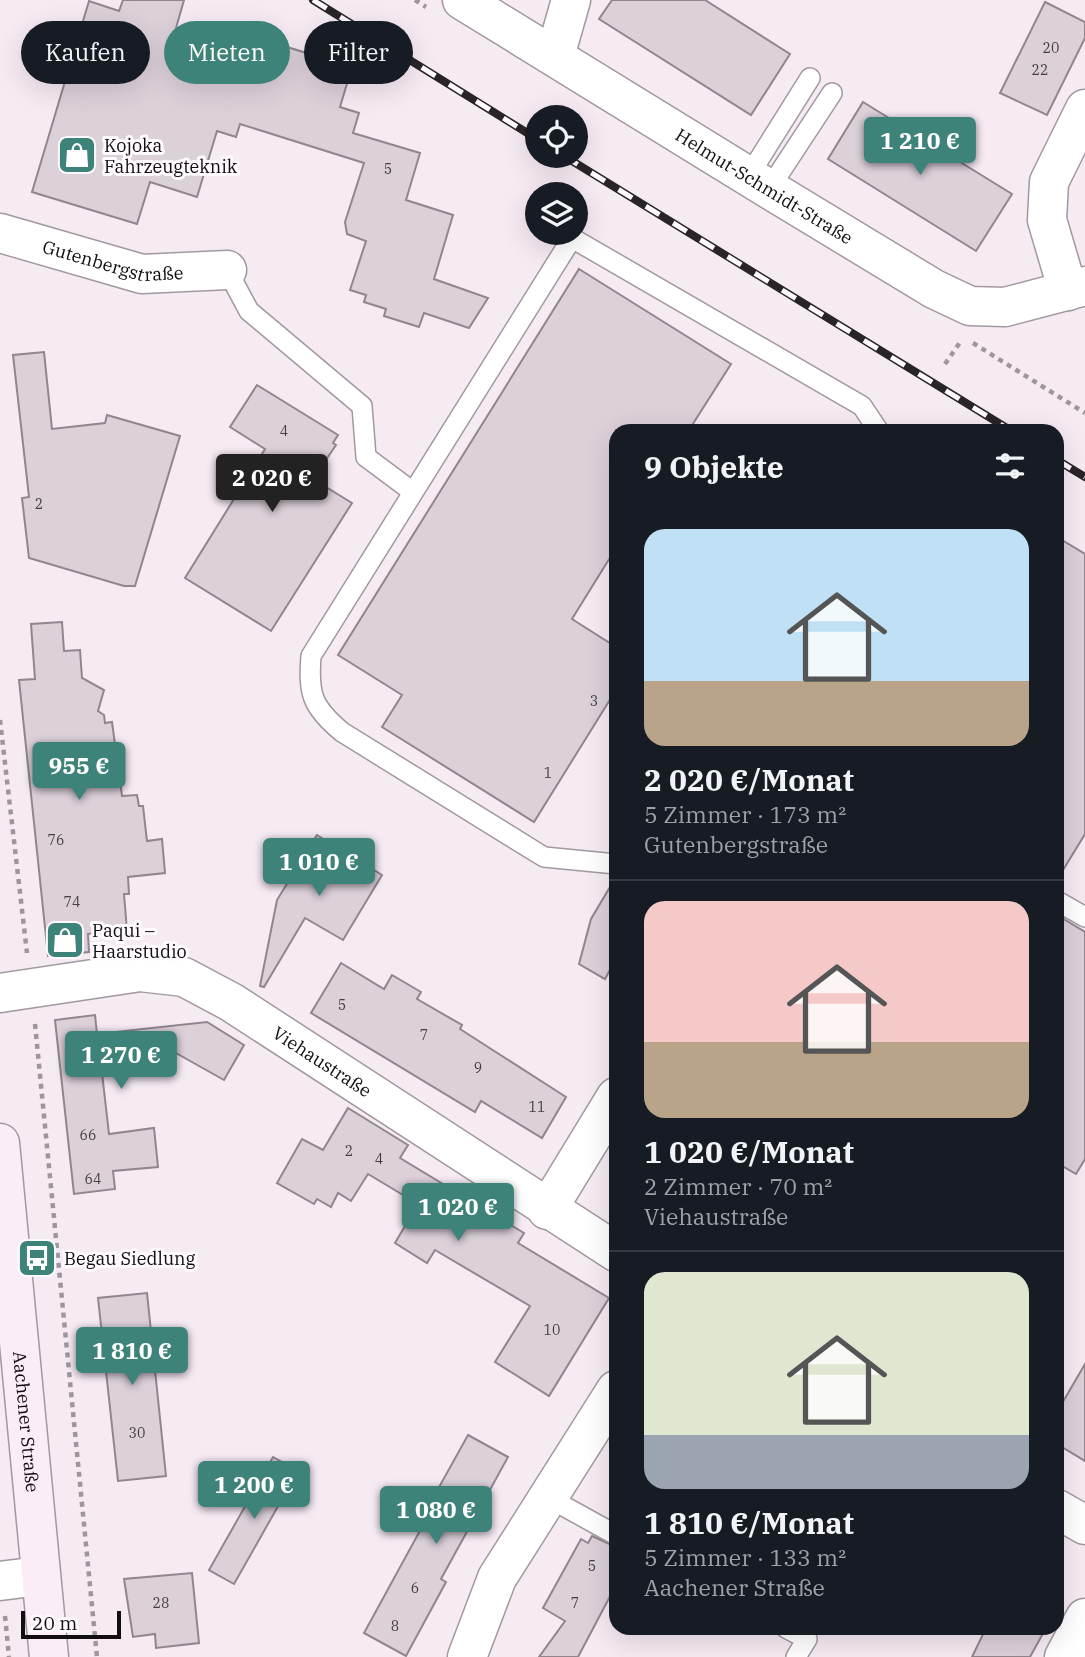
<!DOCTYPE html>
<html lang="de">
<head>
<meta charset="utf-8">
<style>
  :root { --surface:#171b24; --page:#242831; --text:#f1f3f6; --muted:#9ea1a6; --line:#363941; --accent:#3e8379 }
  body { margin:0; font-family:"IBM Plex Serif",serif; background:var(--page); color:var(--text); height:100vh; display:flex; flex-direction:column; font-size:26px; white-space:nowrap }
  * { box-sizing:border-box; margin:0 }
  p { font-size:23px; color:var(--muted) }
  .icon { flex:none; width:38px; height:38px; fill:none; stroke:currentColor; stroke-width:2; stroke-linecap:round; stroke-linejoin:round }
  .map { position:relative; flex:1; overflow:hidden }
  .details { position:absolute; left:609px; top:424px; width:455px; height:1211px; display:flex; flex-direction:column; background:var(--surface); border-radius:21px; box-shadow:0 7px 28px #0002 }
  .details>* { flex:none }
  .banner { position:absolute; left:21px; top:21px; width:483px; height:63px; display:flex; gap:14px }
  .buttons { position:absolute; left:525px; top:105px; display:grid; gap:14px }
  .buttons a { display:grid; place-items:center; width:63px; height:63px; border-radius:50%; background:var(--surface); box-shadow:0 7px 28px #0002; font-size:35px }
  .scale { position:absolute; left:21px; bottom:18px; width:100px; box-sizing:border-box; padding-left:7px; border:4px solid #110d10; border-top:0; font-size:19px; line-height:24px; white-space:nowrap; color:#110d10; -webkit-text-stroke:5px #fffafe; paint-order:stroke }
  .price { position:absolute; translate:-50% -60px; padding:0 16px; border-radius:7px; background:var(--accent); color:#fff; font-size:23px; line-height:46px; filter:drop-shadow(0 2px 4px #0008) }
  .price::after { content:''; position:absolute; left:50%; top:42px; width:21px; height:16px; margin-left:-10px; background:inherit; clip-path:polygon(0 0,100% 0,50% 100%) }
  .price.current { background:#222; color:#fff }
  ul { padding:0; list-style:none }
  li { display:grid; align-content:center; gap:14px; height:371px; padding:0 35px }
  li+li { border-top:2px solid var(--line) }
  li span { display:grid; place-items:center; height:217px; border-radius:21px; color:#555 }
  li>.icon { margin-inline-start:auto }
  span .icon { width:126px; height:126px; fill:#fffc; stroke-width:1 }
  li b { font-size:30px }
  h2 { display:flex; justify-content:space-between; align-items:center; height:84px; padding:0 35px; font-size:30px }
  .chip { padding:0 24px; border-radius:32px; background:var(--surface); box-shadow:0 7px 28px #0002; font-size:24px; line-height:63px }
  .chip.current { background:var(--accent); color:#fff }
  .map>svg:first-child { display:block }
  .building { fill:#dcd0d9; stroke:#91868e; stroke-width:2 }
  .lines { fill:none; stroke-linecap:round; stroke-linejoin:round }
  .lane-casing { stroke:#a298a0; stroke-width:22 }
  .street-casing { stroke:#a298a0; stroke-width:41 }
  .secondary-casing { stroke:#a298a0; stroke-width:41 }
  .path { stroke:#9f969d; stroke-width:4.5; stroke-dasharray:5 5; stroke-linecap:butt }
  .lane { stroke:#fff; stroke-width:19 }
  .street { stroke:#fff; stroke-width:38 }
  .secondary { stroke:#fbedf8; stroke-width:38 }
  .rail-casing { stroke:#292427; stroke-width:8 }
  .rail { stroke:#fffafe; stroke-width:5; stroke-dasharray:16; stroke-linecap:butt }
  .labels { text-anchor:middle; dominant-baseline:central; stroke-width:6; stroke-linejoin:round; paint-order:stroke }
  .number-label { font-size:14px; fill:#443e42 }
  .poi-label { font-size:18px; fill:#110d10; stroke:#fffafe; text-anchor:start }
  .street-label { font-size:18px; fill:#110d10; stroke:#fffafe }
</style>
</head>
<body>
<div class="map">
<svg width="1085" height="1657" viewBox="0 0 1085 1657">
  <rect width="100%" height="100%" fill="#f6eaf3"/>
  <g class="building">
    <polygon points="123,0 184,0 176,28 234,46 238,32 352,67 340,107 359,113 353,133 420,153 406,200 453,215 434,279 488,298 469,328 424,313 419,327 384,316 386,309 364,302 366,295 350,290 366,241 347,234 345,222 364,163 240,124 236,137 217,131 197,197 150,182 137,224 32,192 89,1 119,11"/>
    <polygon points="612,0 705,0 790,54 751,115 599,19"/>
    <polygon points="1045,2 1085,22 1085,38 1047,115 1000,93"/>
    <polygon points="863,102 1012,194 976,251 828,159"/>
    <polygon points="579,269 731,364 689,430 616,430 616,548 572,619 616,647 616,690 534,822 382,727 402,695 338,655"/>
    <polygon points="44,352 52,429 105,423 107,415 180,436 135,586 124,586 29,558 22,498 29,497 13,355"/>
    <polygon points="257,385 338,435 333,443 336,445 313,479 352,503 271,631 185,578 265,449 230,427"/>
    <polygon points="1057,537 1085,554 1085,834 1057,880"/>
    <polygon points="62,622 64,651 80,650 82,678 104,690 98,711 104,715 105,723 112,722 122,796 137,795 139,806 143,806 147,841 162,839 165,873 128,877 129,894 124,894 127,931 88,934 89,952 48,956 19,680 35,679 31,624"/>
    <polygon points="317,835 382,875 343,940 305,918 264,987 260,986 277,900"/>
    <polygon points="616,877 616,959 605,979 579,964 591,919"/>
    <polygon points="1057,915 1085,932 1085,1159 1076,1174 1057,1163"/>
    <polygon points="341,963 384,989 392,975 421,992 417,999 462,1025 460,1029 566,1097 542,1138 481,1101 475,1112 311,1013"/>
    <polygon points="95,1015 97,1034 207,1022 244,1045 224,1080 142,1034 146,1068 102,1073 109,1134 154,1128 158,1167 113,1171 115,1189 74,1194 55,1020"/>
    <polygon points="348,1108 408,1145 400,1158 524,1233 518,1243 609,1298 549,1396 495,1362 530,1306 435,1250 427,1263 395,1243 418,1204 368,1174 351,1201 338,1193 331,1207 317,1199 314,1204 277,1183 302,1139 323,1150"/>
    <polygon points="147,1293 166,1476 118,1481 98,1298"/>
    <polygon points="1085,1364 1085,1461 1057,1444 1057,1412"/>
    <polygon points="468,1435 508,1457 441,1579 446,1582 406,1656 364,1633 422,1527 418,1525"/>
    <polygon points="273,1457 298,1471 234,1584 209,1570"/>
    <polygon points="592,1536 616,1547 616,1585 578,1657 539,1657 565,1621 543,1608 581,1539 588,1543"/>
    <polygon points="192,1573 199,1643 156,1648 155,1634 133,1637 124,1579"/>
    <polygon points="986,1628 1046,1628 1030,1657 972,1657"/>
  </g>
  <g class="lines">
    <g class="lane-casing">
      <g id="lane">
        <polyline points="748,177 810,78"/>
        <polyline points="769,189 832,93"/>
        <polyline points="227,270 249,311 362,406 366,457 413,492"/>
        <path d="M616 864 544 857 342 732C312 707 308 694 311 656L572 238 862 406 878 430"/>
        <polyline points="1057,901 1085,917"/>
        <polyline points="549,1498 616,1535"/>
        <polyline points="786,1628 807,1639 796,1657"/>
      </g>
    </g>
    <g class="street-casing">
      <g id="street">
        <path id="s1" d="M462 0 769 189 934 289 970 306 1005 307 1085 286"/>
        <polyline points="555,56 571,0"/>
        <path id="s2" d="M0 233 142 274 227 270"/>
        <polyline points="1068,291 1047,220 1049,182 1085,109"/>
        <path id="s3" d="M0 993 140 972 184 977 231 1002 616 1252"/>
        <polyline points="547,1210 616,1097"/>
        <polyline points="1057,1509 1085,1525"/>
        <polyline points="0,1581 40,1576"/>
        <polyline points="467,1657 497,1578 616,1390"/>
        <polyline points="1064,1657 1085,1618"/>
      </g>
    </g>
    <g class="secondary-casing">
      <g id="secondary">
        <path id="s4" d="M0 1143 49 1657"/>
      </g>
    </g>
    <g class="path">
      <polyline points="415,0 426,7"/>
      <polyline points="973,343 1085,413"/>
      <polyline points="945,364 961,341"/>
      <polyline points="0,720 27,953"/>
      <polyline points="35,1024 97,1657"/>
      <polyline points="5,1616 9,1657"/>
    </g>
    <use href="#lane" class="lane"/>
    <use href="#street" class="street"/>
    <use href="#secondary" class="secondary"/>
    <g class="rail-casing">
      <g id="rail">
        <polyline points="313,0 537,139"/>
        <polyline points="564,156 1010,430"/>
        <polyline points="1057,460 1085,477"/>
      </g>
    </g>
    <use href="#rail" class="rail"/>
  </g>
  <defs>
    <g id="shop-square" transform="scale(2.0125)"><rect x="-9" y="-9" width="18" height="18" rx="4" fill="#3e8379" stroke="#fffafe"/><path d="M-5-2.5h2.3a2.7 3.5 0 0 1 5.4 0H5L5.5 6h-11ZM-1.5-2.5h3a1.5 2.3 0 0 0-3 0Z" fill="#fff"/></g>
    <g id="bus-square" transform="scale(2.0125)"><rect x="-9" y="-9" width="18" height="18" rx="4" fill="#3e8379" stroke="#fffafe"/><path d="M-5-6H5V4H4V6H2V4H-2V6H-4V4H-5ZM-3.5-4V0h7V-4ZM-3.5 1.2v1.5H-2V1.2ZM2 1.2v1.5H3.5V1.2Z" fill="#fff"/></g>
  </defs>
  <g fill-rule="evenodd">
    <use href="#shop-square" x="77" y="155"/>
    <use href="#shop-square" x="65" y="940"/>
    <use href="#bus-square" x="37" y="1258"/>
  </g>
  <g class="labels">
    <g class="number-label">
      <text x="1051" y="48">20</text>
      <text x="1040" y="70">22</text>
      <text x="388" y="169">5</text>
      <text x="284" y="431">4</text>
      <text x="39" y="504">2</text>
      <text x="594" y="701">3</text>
      <text x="548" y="773">1</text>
      <text x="56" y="840">76</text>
      <text x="72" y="902">74</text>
      <text x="342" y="1005">5</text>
      <text x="424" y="1035">7</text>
      <text x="478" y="1068">9</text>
      <text x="537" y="1107">11</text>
      <text x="88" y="1135">66</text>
      <text x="349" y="1151">2</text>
      <text x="379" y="1159">4</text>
      <text x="93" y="1179">64</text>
      <text x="552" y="1330">10</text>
      <text x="137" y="1433">30</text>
      <text x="592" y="1566">5</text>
      <text x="415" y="1588">6</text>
      <text x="161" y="1603">28</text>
      <text x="575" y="1603">7</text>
      <text x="395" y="1626">8</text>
    </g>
    <g class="poi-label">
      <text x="104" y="145">Kojoka<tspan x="104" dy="21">Fahrzeugteknik</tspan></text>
      <text x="92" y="930">Paqui –<tspan x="92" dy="21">Haarstudio</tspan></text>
      <text x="64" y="1258">Begau Siedlung</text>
    </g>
    <g class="street-label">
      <text stroke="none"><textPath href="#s1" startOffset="355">Helmut-Schmidt-Straße</textPath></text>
      <text stroke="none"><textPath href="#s2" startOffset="117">Gutenbergstraße</textPath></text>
      <text stroke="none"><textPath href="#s3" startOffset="348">Viehaustraße</textPath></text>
      <text stroke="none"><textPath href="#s4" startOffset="280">Aachener Straße</textPath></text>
    </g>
  </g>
</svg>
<div class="buttons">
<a><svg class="icon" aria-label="locate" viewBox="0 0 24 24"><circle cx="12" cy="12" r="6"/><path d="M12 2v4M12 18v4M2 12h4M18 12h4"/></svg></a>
<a><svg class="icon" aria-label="layers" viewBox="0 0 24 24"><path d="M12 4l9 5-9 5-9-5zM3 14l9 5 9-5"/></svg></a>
</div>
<div class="scale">20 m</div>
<b class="price" style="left:920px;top:177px">1 210 €</b>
<b class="price current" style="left:272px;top:514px">2 020 €</b>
<b class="price" style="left:79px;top:802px">955 €</b>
<b class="price" style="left:319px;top:898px">1 010 €</b>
<b class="price" style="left:121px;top:1091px">1 270 €</b>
<b class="price" style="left:458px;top:1243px">1 020 €</b>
<b class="price" style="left:132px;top:1387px">1 810 €</b>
<b class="price" style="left:254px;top:1521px">1 200 €</b>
<b class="price" style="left:436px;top:1546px">1 080 €</b>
<div class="banner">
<a class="chip">Kaufen</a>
<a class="chip current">Mieten</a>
<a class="chip">Filter</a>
</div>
<section class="details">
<h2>9 Objekte<svg class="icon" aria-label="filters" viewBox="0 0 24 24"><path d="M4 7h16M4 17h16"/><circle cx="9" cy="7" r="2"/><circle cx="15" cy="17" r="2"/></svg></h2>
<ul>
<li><span style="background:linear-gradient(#bfe0f5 70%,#b9a48a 0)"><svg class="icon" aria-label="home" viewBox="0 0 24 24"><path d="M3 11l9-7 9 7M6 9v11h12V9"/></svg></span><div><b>2 020 €/Monat</b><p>5 Zimmer · 173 m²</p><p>Gutenbergstraße</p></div></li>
<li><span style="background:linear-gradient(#f6c9c9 65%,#b9a48a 0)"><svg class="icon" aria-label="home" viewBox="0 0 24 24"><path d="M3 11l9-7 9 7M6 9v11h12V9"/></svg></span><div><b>1 020 €/Monat</b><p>2 Zimmer · 70 m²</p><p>Viehaustraße</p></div></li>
<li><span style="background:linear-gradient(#dfe7d0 75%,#9aa5b1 0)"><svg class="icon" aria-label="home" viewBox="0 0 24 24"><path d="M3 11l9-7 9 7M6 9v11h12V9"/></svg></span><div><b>1 810 €/Monat</b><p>5 Zimmer · 133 m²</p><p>Aachener Straße</p></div></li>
</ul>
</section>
</div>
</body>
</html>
